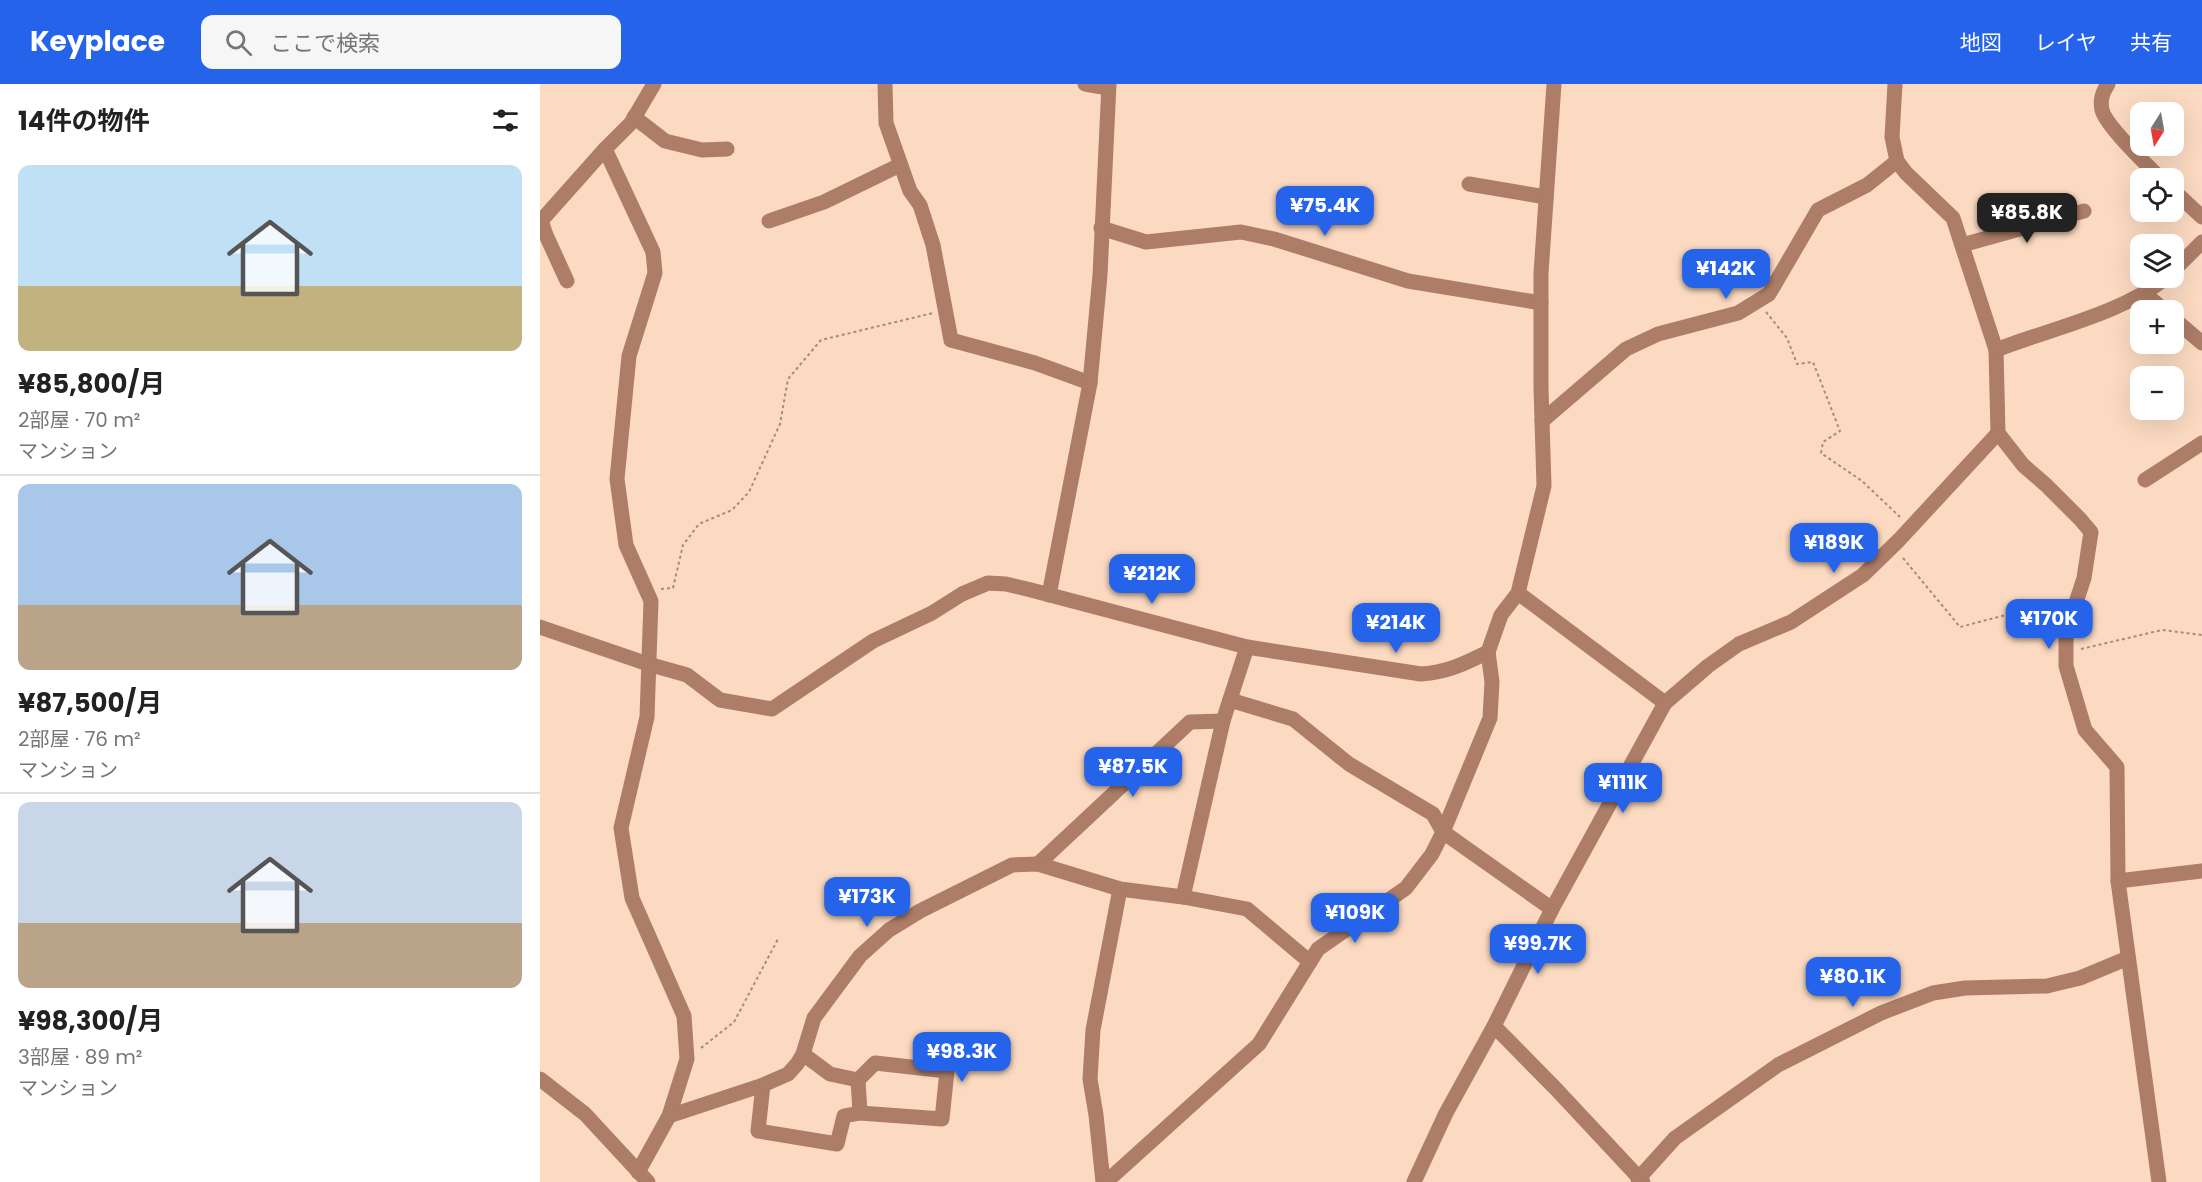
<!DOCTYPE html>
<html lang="ja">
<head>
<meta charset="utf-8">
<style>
  :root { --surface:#fff; --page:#f6f6f6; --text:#222; --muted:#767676; --line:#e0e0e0; --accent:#2563eb }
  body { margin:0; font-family:Poppins,"Noto Sans JP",sans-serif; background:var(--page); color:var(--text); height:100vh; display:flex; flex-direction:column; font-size:22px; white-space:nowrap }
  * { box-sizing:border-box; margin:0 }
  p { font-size:20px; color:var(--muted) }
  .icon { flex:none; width:33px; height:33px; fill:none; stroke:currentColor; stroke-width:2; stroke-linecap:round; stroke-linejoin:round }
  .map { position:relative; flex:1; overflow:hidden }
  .details { display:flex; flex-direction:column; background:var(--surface); width:540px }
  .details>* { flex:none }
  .needle { width:39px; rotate:191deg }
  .fabs { position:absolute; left:1590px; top:18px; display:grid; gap:12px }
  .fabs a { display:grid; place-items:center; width:54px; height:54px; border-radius:12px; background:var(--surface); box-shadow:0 6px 24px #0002; font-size:30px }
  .price { position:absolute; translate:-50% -51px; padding:0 14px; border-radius:12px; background:var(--accent); color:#fff; font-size:20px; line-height:39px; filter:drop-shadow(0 2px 3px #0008) }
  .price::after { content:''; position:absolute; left:50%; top:36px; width:18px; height:14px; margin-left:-9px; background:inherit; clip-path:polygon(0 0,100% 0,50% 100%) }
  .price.current { background:#222; color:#fff }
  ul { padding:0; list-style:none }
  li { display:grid; align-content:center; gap:12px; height:318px; padding:0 18px }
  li+li { border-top:2px solid var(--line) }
  li span { display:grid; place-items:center; height:186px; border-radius:12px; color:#555 }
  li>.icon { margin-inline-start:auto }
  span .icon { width:108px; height:108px; fill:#fffc; stroke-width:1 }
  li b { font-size:26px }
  h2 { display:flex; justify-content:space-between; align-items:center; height:72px; padding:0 18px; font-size:26px }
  header { display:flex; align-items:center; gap:36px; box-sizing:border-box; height:84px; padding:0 30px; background:var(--accent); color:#fff }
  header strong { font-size:28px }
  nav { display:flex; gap:33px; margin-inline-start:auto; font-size:21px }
  .search { width:420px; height:54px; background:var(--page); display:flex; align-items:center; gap:15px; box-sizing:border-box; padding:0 21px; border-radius:12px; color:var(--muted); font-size:22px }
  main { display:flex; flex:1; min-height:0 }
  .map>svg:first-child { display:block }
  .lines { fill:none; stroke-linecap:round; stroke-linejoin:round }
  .path { stroke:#a48c79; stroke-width:2; stroke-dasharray:3 3; stroke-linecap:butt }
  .minor { stroke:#ad7d67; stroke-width:15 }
</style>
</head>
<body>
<header>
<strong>Keyplace</strong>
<div class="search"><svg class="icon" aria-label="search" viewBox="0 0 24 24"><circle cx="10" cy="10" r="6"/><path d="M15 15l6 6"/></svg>ここで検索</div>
<nav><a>地図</a><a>レイヤ</a><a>共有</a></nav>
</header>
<main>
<section class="details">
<h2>14件の物件<svg class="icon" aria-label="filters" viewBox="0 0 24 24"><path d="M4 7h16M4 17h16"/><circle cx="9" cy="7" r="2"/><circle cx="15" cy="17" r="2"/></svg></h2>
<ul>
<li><span style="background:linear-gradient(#bfe0f5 65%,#c2b280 0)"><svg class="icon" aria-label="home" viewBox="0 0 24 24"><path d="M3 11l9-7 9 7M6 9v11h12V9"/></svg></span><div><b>¥85,800/月</b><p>2部屋 · 70 m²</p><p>マンション</p></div></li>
<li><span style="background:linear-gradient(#a9c7e8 65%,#b9a48a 0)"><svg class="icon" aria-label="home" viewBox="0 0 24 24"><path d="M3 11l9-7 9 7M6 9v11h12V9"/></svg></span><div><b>¥87,500/月</b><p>2部屋 · 76 m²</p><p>マンション</p></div></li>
<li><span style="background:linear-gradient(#c9d6e8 65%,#b9a48a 0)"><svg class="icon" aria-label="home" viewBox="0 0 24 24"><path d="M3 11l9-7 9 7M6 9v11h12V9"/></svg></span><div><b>¥98,300/月</b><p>3部屋 · 89 m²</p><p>マンション</p></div></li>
</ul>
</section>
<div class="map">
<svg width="1662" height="1098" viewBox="0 0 1662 1098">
  <rect width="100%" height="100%" fill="#fbdac1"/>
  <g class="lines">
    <g class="path">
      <polyline points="1226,228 1247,254 1257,280 1273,278 1300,347 1283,358 1281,369 1322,397 1360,433"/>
      <polyline points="1363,474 1420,543 1489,525 1511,551"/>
      <polyline points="121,505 133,504 143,461 159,440 192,426 209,408 240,340 248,295 281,256 393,229"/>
      <polyline points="1541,565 1622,546 1662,551"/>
      <polyline points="161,964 194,938 238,855"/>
    </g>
    <g class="minor">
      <polyline points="345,0 346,39 370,107 380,121 393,161 411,256 495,279 550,299"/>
      <polyline points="545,0 568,4"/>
      <polyline points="1355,0 1352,53 1357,77 1366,89 1413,134 1456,266 1458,349 1483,381 1506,401 1540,435 1551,448 1544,494 1526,549 1526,582 1545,646 1577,683 1578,797 1619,1098"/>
      <path d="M1568 0C1562 9 1560 16 1562 26 1566 42 1607 81 1620 94"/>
      <polyline points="94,33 125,57 162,66 187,65"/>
      <polyline points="65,65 113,168 115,189 89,272 77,395 86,461 111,517 107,633 81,744 92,814 144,932 147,975 129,1032 98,1088"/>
      <polyline points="929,100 1006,113"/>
      <polyline points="1634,107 1662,133"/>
      <polyline points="0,134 6,151 27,197"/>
      <polyline points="229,137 284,118 360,81"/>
      <polyline points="0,138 65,65 91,39 114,0"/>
      <polyline points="561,144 606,158 701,148 734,155 868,197 1001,219"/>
      <polyline points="1422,161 1544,127"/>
      <polyline points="1634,186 1662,158"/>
      <polyline points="1604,209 1624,226"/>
      <polyline points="1634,235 1662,259"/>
      <path d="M1456 266C1509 245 1581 230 1626 194"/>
      <polyline points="1002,337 1086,265 1118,250 1198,229 1229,210 1278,126 1327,101 1357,77"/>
      <polyline points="1605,396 1662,359"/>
      <polyline points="978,509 1125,619"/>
      <polyline points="509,511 550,299 560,191 569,0"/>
      <path d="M0 543 108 580 147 591 180 616 232 625 333 557 392 529 422 510 448 499 466 500 491 506 707 563 881 590C908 588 924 580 948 568L961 531 978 509 1004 402 1001 304V189L1014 0"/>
      <polyline points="690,616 753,635 809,680 893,730 903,748 1012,825"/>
      <polyline points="498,780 650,638 683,637"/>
      <polyline points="1578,797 1662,787"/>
      <polyline points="643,813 707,825 770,878"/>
      <polyline points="954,942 1016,1005 1103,1098"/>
      <polyline points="0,995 45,1030 108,1098"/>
      <polyline points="318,996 335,979 407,987 402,1035 320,1029"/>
      <polyline points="223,1001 218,1047 297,1060 304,1032 320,1029 318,996 290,990 263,970"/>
      <polyline points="129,1032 223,1001 248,990 257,980 263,970 274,934 320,872 349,846 380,827 472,781 498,780 580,805 643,813 683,637 707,563"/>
      <polyline points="1098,1095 1135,1054 1238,981 1341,929 1393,909 1425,904 1507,902 1540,894 1588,874"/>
      <polyline points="563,1098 556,1031 550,995 553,946 580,805"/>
      <polyline points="566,1098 719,960 778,865 866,804 892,770 903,748 950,634 952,598 948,568"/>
      <polyline points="874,1098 906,1029 954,942 1012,825 1125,619 1168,582 1199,560 1251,538 1323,491 1359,456 1458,349"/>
    </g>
  </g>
</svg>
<div class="fabs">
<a><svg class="needle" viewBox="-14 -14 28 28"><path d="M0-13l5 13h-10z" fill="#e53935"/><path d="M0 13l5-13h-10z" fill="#767676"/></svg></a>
<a><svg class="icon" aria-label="locate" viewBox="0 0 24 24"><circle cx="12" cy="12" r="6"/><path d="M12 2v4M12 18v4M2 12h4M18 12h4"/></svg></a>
<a><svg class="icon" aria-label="layers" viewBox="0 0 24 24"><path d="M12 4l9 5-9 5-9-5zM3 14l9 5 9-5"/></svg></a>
<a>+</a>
<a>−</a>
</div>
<b class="price" style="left:785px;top:153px">¥75.4K</b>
<b class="price current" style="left:1487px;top:160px">¥85.8K</b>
<b class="price" style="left:1186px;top:216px">¥142K</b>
<b class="price" style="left:1294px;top:490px">¥189K</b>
<b class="price" style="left:612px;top:521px">¥212K</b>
<b class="price" style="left:1509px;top:566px">¥170K</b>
<b class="price" style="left:856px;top:570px">¥214K</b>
<b class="price" style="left:593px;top:714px">¥87.5K</b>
<b class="price" style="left:1083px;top:730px">¥111K</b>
<b class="price" style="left:327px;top:844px">¥173K</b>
<b class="price" style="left:815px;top:860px">¥109K</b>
<b class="price" style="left:998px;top:891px">¥99.7K</b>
<b class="price" style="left:1313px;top:924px">¥80.1K</b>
<b class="price" style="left:422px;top:999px">¥98.3K</b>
</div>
</main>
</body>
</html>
